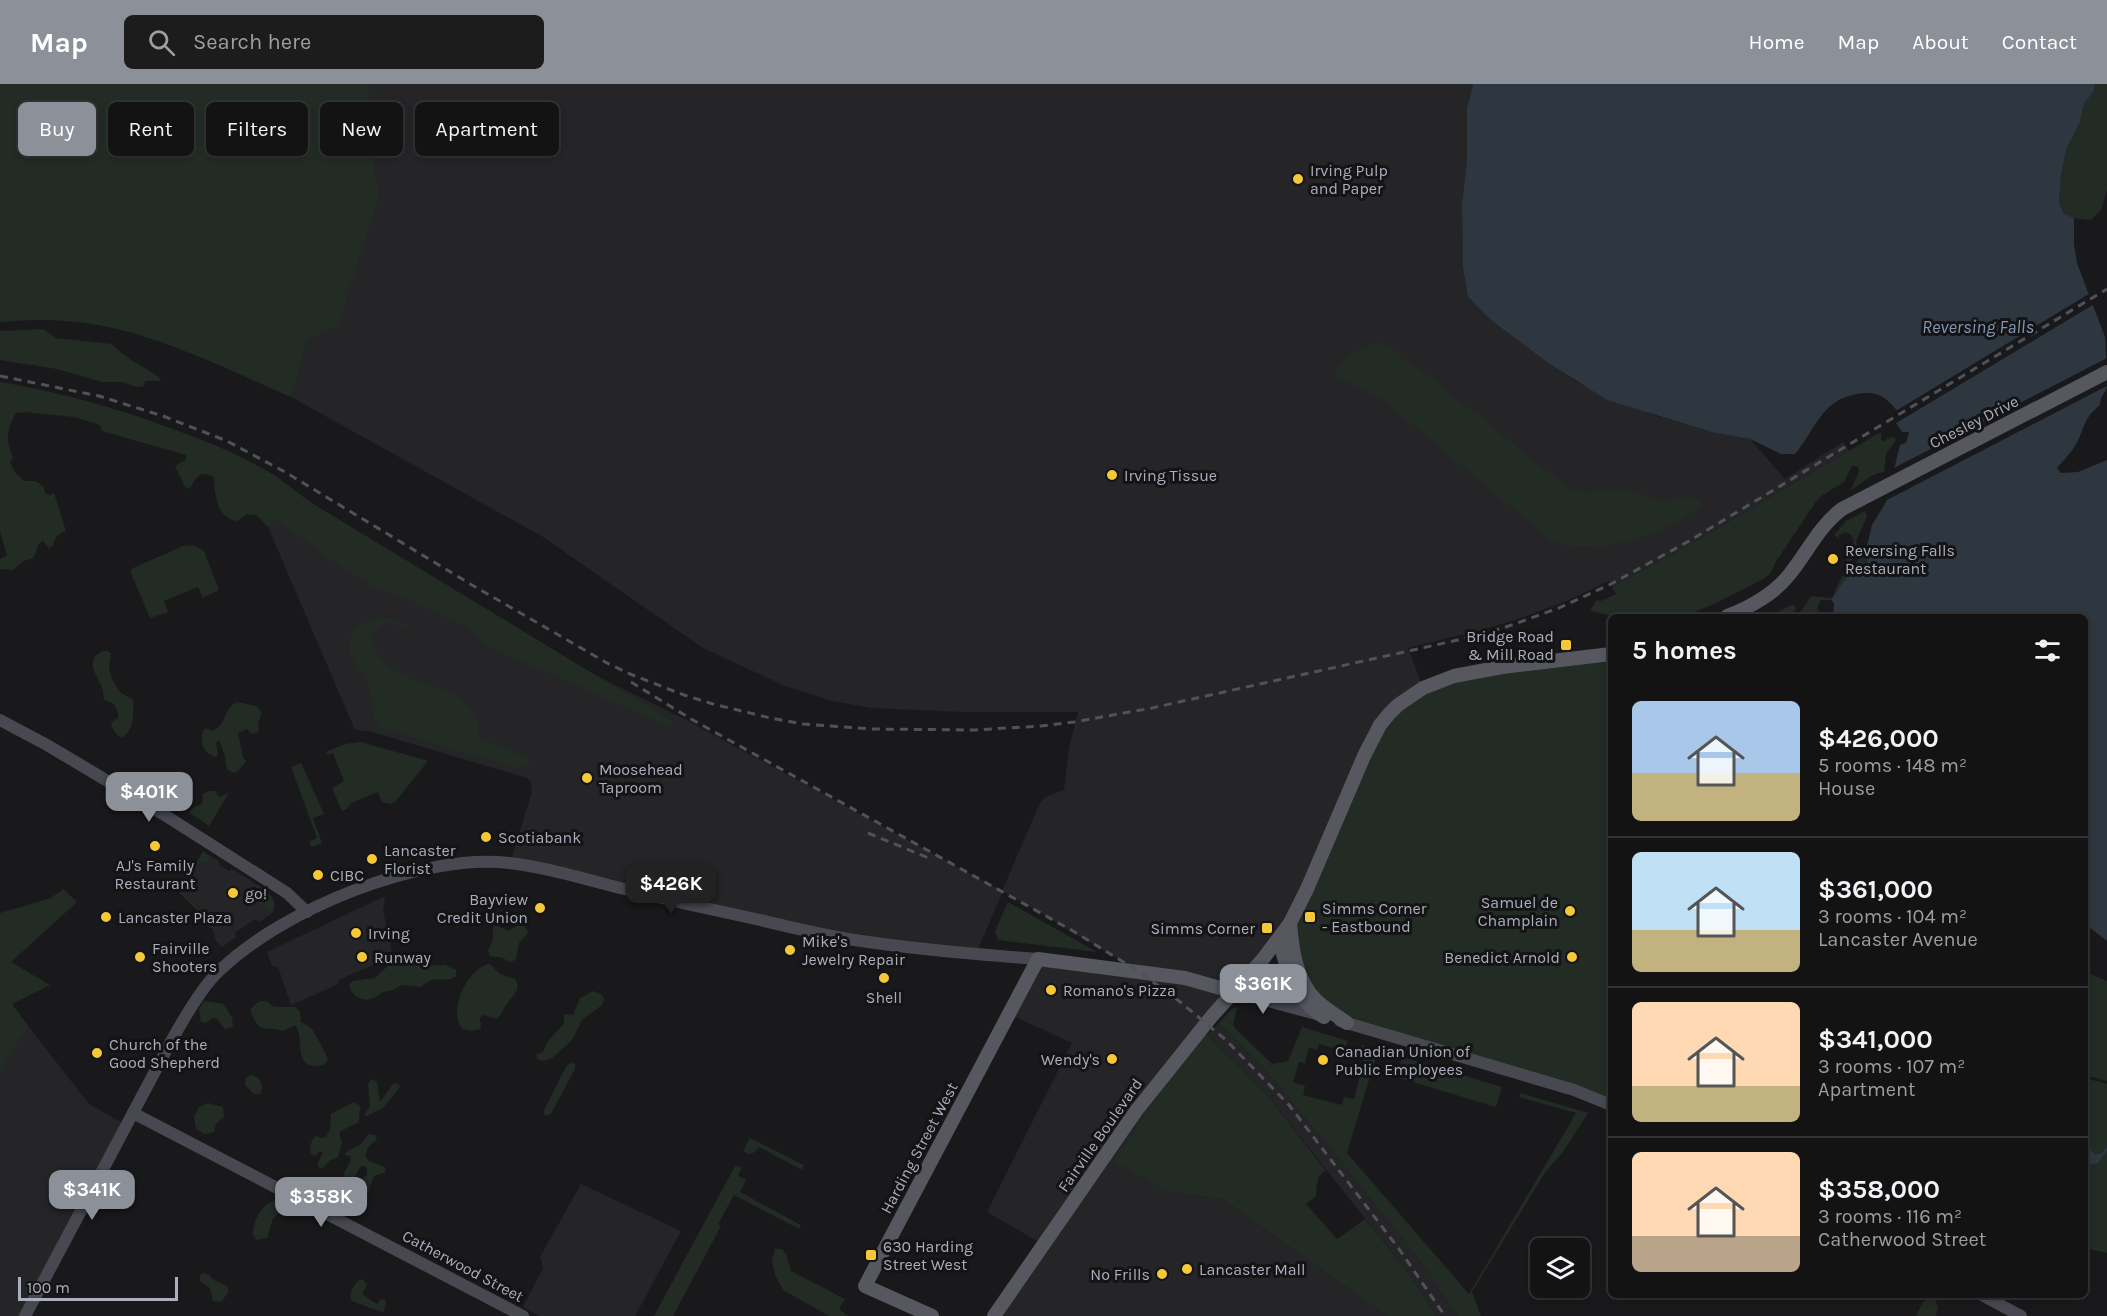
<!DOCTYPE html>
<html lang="en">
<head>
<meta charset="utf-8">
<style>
  :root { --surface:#131314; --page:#1c1c1d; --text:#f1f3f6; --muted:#9d9ea0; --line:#323234; --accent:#8c9099 }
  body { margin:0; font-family:Karla,sans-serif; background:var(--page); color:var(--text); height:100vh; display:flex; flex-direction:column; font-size:22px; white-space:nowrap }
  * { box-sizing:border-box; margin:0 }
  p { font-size:20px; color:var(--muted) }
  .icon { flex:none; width:33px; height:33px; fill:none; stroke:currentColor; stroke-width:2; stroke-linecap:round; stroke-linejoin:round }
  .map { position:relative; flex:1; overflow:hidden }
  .drawer { position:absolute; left:1608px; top:530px; width:480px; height:684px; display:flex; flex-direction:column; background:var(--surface); border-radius:9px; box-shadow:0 3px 9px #0003,0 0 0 2px var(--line) }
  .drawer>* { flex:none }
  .top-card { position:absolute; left:18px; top:18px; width:570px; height:54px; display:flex; gap:12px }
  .tools { position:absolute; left:1530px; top:1154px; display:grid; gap:12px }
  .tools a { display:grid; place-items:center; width:60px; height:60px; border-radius:9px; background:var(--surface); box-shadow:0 3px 9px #0003,0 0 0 2px var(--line); font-size:30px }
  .scale { position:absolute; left:18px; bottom:15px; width:160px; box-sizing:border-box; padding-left:6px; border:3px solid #abaebb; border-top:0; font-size:16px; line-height:21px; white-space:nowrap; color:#abaebb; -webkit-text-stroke:4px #141416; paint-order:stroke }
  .price { position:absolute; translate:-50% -51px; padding:0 14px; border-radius:12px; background:var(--accent); color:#fff; font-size:20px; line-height:39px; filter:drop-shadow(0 2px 3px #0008) }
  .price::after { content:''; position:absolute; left:50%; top:36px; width:18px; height:14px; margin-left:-9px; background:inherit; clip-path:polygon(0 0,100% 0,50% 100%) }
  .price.selected { background:#222; color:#fff }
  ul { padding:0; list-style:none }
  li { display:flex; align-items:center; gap:18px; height:150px; padding:0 24px }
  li+li { border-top:2px solid var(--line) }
  li span { display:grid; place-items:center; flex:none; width:168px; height:120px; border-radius:9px; color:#555 }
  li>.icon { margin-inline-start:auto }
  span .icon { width:72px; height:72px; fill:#fffc; stroke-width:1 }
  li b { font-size:26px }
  h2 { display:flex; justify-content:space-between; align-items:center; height:72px; padding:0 24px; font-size:26px }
  .pill { padding:0 21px; border-radius:9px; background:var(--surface); box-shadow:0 3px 9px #0003,0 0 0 2px var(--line); font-size:21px; line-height:54px }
  .pill.selected { background:var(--accent); color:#fff }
  header { display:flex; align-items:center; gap:36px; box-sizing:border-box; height:84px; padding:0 30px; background:var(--accent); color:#fff }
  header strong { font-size:28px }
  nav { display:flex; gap:33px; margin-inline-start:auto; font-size:21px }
  .search { width:420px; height:54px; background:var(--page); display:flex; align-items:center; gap:15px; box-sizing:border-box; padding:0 21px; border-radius:9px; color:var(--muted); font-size:22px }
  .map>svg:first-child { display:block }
  .built { fill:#252528 }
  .green { fill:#232b25 }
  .water { fill:#2e3640 }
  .pier { fill:#19191b }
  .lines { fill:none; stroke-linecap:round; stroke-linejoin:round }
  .secondary { stroke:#484950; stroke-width:12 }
  .primary { stroke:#56575f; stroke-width:14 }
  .rail { stroke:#515259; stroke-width:3; stroke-dasharray:8 6; stroke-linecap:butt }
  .poi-dot { fill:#f4c838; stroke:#141416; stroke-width:2 }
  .labels { text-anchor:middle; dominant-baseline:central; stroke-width:6; stroke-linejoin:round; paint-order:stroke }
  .poi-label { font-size:16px; fill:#abaebb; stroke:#141416; text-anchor:start }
  .street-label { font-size:16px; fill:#abaebb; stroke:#141416 }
  .water-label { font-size:18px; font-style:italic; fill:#8298b6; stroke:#141416 }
</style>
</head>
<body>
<header>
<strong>Map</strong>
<div class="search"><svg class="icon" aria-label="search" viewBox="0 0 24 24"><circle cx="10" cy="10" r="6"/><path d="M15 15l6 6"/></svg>Search here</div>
<nav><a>Home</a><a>Map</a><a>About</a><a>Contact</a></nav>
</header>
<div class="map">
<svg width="2107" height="1232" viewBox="0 0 2107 1232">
  <rect width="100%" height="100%" fill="#19191b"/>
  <g class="built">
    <polygon points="369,0 1473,0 1467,24 1467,76 1462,120 1463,184 1468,213 1492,237 1577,298 1654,331 1715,349 1750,355 1785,395 1843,358 1849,367 1691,460 1612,503 1609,497 1567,517 1515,536 1481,546 1408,564 1423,604 1307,805 1202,945 1166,1107 1224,1116 1387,1232 994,1232 1044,1161 987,1128 1072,959 1009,930 1038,875 1137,886 1003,807 976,870 848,855 510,779 532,708 531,699 527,694 372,648 355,646 268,443 277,393 310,418 591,589 688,637 1002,807 1040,719 1045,713 1064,706 1069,664 1078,628 963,628 872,624 832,617 785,602 703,564 543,453 291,313 308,255 380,110 376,95 370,29"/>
    <polygon points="210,772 219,777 220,782 229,787 232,785 255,799 256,805 265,820 265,825 272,829 259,838 255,835 235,849 236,853 222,863 216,857 212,843 199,823 184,809 187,805 191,807 190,794 201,778 206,781"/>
    <polygon points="385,812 383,827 392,867 376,874 378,879 338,896 339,900 291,921 278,883 272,882 267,868"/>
    <polygon points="0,910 11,920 89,1020 126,1041 25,1232 0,1232"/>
    <polygon points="1219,939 1267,988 1336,1071 1424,1182 1457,1232 1436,1232 1409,1190 1267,1011 1207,950"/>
    <polygon points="581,1100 681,1147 635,1232 539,1232 523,1223 543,1184 540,1173"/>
  </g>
  <g class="green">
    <path d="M0 0H369L376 95 380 110 338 241 308 255 291 313C231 287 162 252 97 241 64 235 33 235 0 238Z"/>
    <polygon points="2095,0 2107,0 2107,106 2101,126 2091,136 2074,134 2064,130 2059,119 2061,92 2066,66 2080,38 2084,20 2094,7"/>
    <path d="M43 245 56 254 112 260C125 275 144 282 160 294L161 297H145L144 302 137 303 122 298H102L57 285 0 276V247Z"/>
    <path d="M1378 258 1390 262 1406 277 1441 300 1457 317 1481 331 1497 347 1568 404C1592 413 1606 402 1629 406 1640 407 1650 415 1661 416 1675 418 1691 406 1701 420V424C1663 447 1626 464 1581 462 1572 462 1562 462 1553 458L1381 314 1337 292 1335 286C1343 273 1363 262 1378 258Z"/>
    <path d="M0 298C62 308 123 326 181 348 214 360 247 374 277 393 288 401 299 410 310 418L671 637 672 644 487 562 468 544 409 516 376 504 335 479 276 435 268 443 256 431 247 430 237 437C216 434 215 410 214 393 202 386 196 392 191 403L186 405 175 382 186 376V371L102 347 100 341 74 333 25 328 16 329C7 345 5 356 13 373L10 378 14 387 24 397H36L44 403 45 409 50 411 54 409 66 447C58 450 54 454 53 462L49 464 43 457C35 461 39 465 34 472 30 477 25 475 21 479 18 481 16 483 14 486L0 485V475L7 472 0 447Z"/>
    <path d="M1881 348V356L1884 358 1888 354 1894 353 1896 356 1886 370 1884 388C1870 389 1863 400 1851 406L1859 387 1857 382H1852L1844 398 1821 412 1815 419 1775 479 1770 490 1765 494 1716 519 1685 532H1614L1590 527 1596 516 1601 517 1616 510 1612 503 1691 460Z"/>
    <polygon points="1865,427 1867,433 1856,457 1857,462 1851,478 1850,487 1862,471 1867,469 1868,475 1864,482 1850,488 1831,516 1821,516 1817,524 1822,532 1798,532 1811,512 1832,514 1842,492 1850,488 1843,466 1852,463 1854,456 1851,451 1845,448 1839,451 1838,454 1834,451 1846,437"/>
    <polygon points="193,461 204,467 219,506 203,514 198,503 164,517 168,528 150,534 131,489 131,485 183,462"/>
    <polygon points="1793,520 1796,525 1791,532 1770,532"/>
    <path d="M385 534 404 540 411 546 386 538C375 544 368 551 374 563 391 599 435 596 463 617 475 627 481 637 478 653L532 676 526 682 517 684 380 644C370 630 373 614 368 599 364 590 357 583 353 575 340 550 361 535 385 534Z"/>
    <path d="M103 567H108L111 570 109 584 112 595 120 608 133 616C134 628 134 646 123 653L118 652 111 642 113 637 118 634V629L114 620 104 616C103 611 104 606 101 601 95 589 85 575 103 567Z"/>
    <polygon points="1611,570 1611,1021 1347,939 1313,913 1292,857 1307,805 1380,641 1437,598"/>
    <path d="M237 618 256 622 262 628 258 640 259 648 252 650 247 645 238 649 243 673 246 677 239 686 235 689 227 686 225 672 219 656 216 659 218 670 216 673C204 671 197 654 205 644L213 647C226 641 224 624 237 618Z"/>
    <polygon points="361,658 428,677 395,718 390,720 382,718 378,708 351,719 347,725 342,727 332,704 344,697 333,669 327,671 326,668 345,660"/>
    <polygon points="301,679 324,730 313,734 322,759 311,763 309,758 317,754 291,683"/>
    <polygon points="209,707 215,707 219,713 229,709 209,742 190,729 192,724 202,720 203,710"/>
    <polygon points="203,767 210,772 207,781 201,778 190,794 197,799 191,807 187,805 184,809 200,825 212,843 211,845 202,831 179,808"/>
    <path d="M255 799C265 806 281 815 272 829L263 824 265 819 256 805Z"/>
    <polygon points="63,805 77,818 11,878 50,901 12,920 28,942 0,986 0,829 51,814"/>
    <polygon points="1008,818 1097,868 998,856 995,847"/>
    <polygon points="518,841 525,842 528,849 519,859 516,876 509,878 503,874 489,872 488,866 493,856 493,843 496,841 509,847"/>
    <path d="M404 876 422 882 445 881 456 886V892C444 901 437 888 421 903L401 901C395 906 392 906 384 908 379 909 376 914 371 915 361 918 351 911 349 901L352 897 375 894 392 878Z"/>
    <path d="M490 880 500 890 515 895C521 905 515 910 508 918 503 924 502 931 496 935L484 931 480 934 481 945 469 947 463 945C446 928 469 882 490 880Z"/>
    <polygon points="2085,888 2107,897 2107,997 2085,991"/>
    <polygon points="593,907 602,911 604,915 602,921 582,936 572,956 552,974 544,977 537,975 536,970 543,968 547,958 564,940 564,930 573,931 580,914"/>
    <polygon points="204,917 224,920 232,934 233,943 225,945 217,935 213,934 206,939 201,938 199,925"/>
    <path d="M260 917H267L274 923H296L300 928 301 938C305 940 310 942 313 947 316 952 328 972 328 977 324 981 321 982 315 982 293 981 305 952 295 941L283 947C262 941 260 952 250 926L254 921Z"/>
    <polygon points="1237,923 1233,942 1272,980 1288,977 1302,943 1348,957 1343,967 1319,960 1317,966 1309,964 1305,979 1299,978 1293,998 1305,1002 1303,1011 1342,1021 1344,1013 1354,1015 1365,973 1358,971 1361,961 1378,966 1347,1069 1469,1210 1576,1029 1519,1013 1521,1009 1588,1029 1563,1068 1544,1090 1472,1208 1481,1232 1457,1232 1424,1182 1336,1071 1267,988 1219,939 1232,925"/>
    <path d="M1202 945 1267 1011 1326 1087C1316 1091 1317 1102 1316 1112L1306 1120 1337 1155 1365 1135 1409 1190 1436 1232H1387L1224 1116 1166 1107 1114 1077Z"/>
    <polygon points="1402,973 1502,1003 1496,1023 1396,993"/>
    <polygon points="571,979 575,980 575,985 551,1030 546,1032 544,1030 544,1026 567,981"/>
    <path d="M250 991C260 992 265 1001 260 1010H254L245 1001 246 994Z"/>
    <polygon points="2085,994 2107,1000 2107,1063 2100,1070 2095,1070 2085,1060"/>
    <polygon points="371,995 377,998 380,1018 393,1000 398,999 400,1003 383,1024 365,1033 365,1029 370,1023 368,1001"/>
    <path d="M354 1018 360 1022 359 1038 339 1048 342 1059 338 1073 329 1077 323 1084H320L317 1080 323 1069 320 1067 316 1072 311 1070C309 1065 311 1055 316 1052L321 1054 326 1053 330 1045 331 1030Z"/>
    <polygon points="208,1019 223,1023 224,1033 216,1040 214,1048 205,1050 196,1045 194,1032 199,1023"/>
    <polygon points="369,1050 375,1051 377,1056 368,1063 365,1072 369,1077 385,1083 386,1087 384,1089 374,1092 368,1109 361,1111 357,1107 356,1099 367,1091 367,1084 364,1082 360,1083 353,1096 345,1096 344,1089 351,1076 350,1072 344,1071 349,1066 361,1060"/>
    <polygon points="750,1054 804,1081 802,1086 759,1063 753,1069 749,1070 743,1067"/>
    <polygon points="2107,1067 2107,1169 2085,1164 2085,1075 2098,1079"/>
    <polygon points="735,1082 742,1083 738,1092 746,1096 740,1108 801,1141 799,1145 734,1111 718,1140 721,1142 673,1232 654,1232"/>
    <path d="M275 1116 285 1118 288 1121 287 1125 273 1134 267 1154 256 1156 253 1150C253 1136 261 1121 275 1116Z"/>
    <polygon points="775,1165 782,1165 786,1170 791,1187 845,1215 839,1225 848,1232 829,1232 783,1206 775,1191 772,1177"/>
    <polygon points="202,1189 208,1190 213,1195 228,1203 228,1209 221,1218 213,1217 210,1204 200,1197 200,1192"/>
    <path d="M363 1195 367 1201 362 1210 377 1220 381 1215 386 1216 384 1228C380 1228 356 1219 351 1216 349 1207 355 1197 363 1195Z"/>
    <polygon points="1931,1214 1935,1215 1938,1223 1936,1232 1916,1232 1923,1218"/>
  </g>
  <g class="water">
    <path d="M1473 0H2095L2094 7 2084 20 2080 38 2066 66 2061 92 2059 119 2064 130 2074 134V160L2077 179 2105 253C2106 262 2107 296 2107 304 2104 311 2100 312 2100 321 2080 337 2086 346 2073 365 2068 372 2062 378 2057 384L2061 389 2078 388 2107 376V857L2085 840V532H1833L1834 519 1831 516 1850 488 1864 482 1867 478V462L1872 441 1886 418 1900 361 1906 359 1909 348H1902L1896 339 1903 334C1888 316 1882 306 1857 310 1821 316 1816 345 1795 370H1781L1750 355 1715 349 1607 316 1547 278 1492 237 1468 213 1463 184 1462 120 1467 76V24Z"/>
    <polygon points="2085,1060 2095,1070 2100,1070 2107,1063 2107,1067 2098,1079 2091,1080 2085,1075"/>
  </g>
  <g class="pier">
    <polygon points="2092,208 2096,219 1893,341 1894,337 1899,334 1894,328"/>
    <polygon points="2107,274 2107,302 1883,418 1890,386"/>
  </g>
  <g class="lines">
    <g class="secondary">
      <polyline points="0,636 47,661 163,730 287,809 307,828"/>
      <polyline points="1243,897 1277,914"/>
      <polyline points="1234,908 1320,931"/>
      <polyline points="1340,937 1574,1006 1611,1021"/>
      <polyline points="133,1029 523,1232"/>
      <polyline points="1980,1210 2021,1232"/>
      <path d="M25 1232 168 963C180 941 200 905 218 888 281 826 420 769 509 779 545 783 581 794 616 803 664 815 712 826 760 836 789 843 819 850 848 855 911 865 975 870 1038 875"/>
    </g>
    <g class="primary">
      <path d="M1727 532C1749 524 1774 510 1789 491 1807 469 1819 442 1842 425L2107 288"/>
      <path d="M1290 839C1292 865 1296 896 1316 916 1325 925 1336 931 1347 939"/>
      <path d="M1279 856C1289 891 1292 913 1324 933"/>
      <polyline points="932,1232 865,1202 1038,875 1185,894 1234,908"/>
      <polyline points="994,1232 1136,1027 1212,932 1263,875 1290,839 1307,805 1364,672 1380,641 1389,630 1398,621 1423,604 1454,592 1502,583 1611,570"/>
    </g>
    <g class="rail">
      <polyline points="0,292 99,312 163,332 227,357 285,388 477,504 607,579 630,590 684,611 713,620 770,634 803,640 873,645 974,646 1041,642 1074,638 1152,624 1458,556 1503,544 1559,524 1611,500 1689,457 2107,205"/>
      <polyline points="631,598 691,635 1073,847 1138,887 1179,917 1226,956 1289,1021 1399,1165 1445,1232"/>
      <polyline points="868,749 931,775"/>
    </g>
  </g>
  <g class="poi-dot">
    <circle cx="1298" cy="95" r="6"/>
    <circle cx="1112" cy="391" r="6"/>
    <circle cx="1833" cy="475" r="6"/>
    <rect x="1560" y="555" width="12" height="12" rx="3"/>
    <circle cx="587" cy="694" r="6"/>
    <circle cx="486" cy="753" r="6"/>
    <circle cx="155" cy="762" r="6"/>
    <circle cx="372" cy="775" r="6"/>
    <circle cx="318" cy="791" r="6"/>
    <circle cx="233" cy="809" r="6"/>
    <circle cx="540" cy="824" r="6"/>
    <circle cx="1570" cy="827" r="6"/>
    <circle cx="106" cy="833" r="6"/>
    <rect x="1304" y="827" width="12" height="12" rx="3"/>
    <rect x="1261" y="838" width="12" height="12" rx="3"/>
    <circle cx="356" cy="849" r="6"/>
    <circle cx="790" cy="866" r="6"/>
    <circle cx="140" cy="873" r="6"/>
    <circle cx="362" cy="873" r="6"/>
    <circle cx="1572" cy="873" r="6"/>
    <circle cx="884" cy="894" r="6"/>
    <circle cx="1051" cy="906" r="6"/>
    <circle cx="97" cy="969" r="6"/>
    <circle cx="1112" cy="975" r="6"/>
    <circle cx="1323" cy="976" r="6"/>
    <rect x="865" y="1165" width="12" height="12" rx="3"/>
    <circle cx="1187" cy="1185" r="6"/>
    <circle cx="1162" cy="1190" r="6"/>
  </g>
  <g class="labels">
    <g class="poi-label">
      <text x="1310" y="86">Irving Pulp<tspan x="1310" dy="18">and Paper</tspan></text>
      <text x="1124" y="391">Irving Tissue</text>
      <text x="1845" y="466">Reversing Falls<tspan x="1845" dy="18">Restaurant</tspan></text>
      <text x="1554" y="552" text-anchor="end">Bridge Road<tspan x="1554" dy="18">&amp; Mill Road</tspan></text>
      <text x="599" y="685">Moosehead<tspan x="599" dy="18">Taproom</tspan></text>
      <text x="498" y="753">Scotiabank</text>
      <text x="384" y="766">Lancaster<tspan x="384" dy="18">Florist</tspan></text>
      <text x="155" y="781" text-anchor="middle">AJ's Family<tspan x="155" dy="18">Restaurant</tspan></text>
      <text x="330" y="791">CIBC</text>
      <text x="245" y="809">go!</text>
      <text x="528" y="815" text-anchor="end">Bayview<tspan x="528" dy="18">Credit Union</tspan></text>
      <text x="1558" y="818" text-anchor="end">Samuel de<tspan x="1558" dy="18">Champlain</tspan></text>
      <text x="1322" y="824">Simms Corner<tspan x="1322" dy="18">- Eastbound</tspan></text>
      <text x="118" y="833">Lancaster Plaza</text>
      <text x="1255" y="844" text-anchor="end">Simms Corner</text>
      <text x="368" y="849">Irving</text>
      <text x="802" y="857">Mike's<tspan x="802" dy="18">Jewelry Repair</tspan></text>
      <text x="152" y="864">Fairville<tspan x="152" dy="18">Shooters</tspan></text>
      <text x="374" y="873">Runway</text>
      <text x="1560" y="873" text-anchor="end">Benedict Arnold</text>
      <text x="1063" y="906">Romano's Pizza</text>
      <text x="884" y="913" text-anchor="middle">Shell</text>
      <text x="109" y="960">Church of the<tspan x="109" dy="18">Good Shepherd</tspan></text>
      <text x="1335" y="967">Canadian Union of<tspan x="1335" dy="18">Public Employees</tspan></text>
      <text x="1100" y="975" text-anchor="end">Wendy's</text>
      <text x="883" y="1162">630 Harding<tspan x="883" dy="18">Street West</tspan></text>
      <text x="1199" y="1185">Lancaster Mall</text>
      <text x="1150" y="1190" text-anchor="end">No Frills</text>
    </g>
    <g class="street-label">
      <text transform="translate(1974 338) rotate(-27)">Chesley Drive</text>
      <text transform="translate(1100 1051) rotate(-55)">Fairville Boulevard</text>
      <text transform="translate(919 1064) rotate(-62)">Harding Street West</text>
      <text transform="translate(463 1182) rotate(28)">Catherwood Street</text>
    </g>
    <g class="water-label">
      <text x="1978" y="243">Reversing Falls</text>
    </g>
  </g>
</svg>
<div class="tools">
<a><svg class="icon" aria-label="layers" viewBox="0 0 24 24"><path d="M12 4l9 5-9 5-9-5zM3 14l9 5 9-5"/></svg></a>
</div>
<div class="scale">100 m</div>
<b class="price" style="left:149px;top:739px">$401K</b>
<b class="price selected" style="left:671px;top:831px">$426K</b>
<b class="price" style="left:1263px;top:931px">$361K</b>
<b class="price" style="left:92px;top:1137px">$341K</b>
<b class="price" style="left:321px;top:1144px">$358K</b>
<div class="top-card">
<a class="pill selected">Buy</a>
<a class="pill">Rent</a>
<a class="pill">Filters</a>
<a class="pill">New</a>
<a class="pill">Apartment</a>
</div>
<section class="drawer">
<h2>5 homes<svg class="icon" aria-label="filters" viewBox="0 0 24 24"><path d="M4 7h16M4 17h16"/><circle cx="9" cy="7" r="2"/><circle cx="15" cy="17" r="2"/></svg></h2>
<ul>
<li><span style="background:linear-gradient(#a9c7e8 60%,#c2b280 0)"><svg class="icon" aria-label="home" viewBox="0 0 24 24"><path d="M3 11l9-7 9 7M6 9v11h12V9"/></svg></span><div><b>$426,000</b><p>5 rooms · 148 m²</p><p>House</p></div></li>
<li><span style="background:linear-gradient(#bfe0f5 65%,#c2b280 0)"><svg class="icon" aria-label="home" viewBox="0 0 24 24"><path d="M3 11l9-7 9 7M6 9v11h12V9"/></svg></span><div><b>$361,000</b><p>3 rooms · 104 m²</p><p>Lancaster Avenue</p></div></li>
<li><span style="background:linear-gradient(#ffd9b3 70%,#c2b280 0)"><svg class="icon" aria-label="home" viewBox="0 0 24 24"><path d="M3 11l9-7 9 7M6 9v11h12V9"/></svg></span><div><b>$341,000</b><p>3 rooms · 107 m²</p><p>Apartment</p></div></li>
<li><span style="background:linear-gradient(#ffd9b3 70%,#b9a48a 0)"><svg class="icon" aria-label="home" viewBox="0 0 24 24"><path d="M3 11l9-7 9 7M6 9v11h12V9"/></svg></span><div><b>$358,000</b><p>3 rooms · 116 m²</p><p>Catherwood Street</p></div></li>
</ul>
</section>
</div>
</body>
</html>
